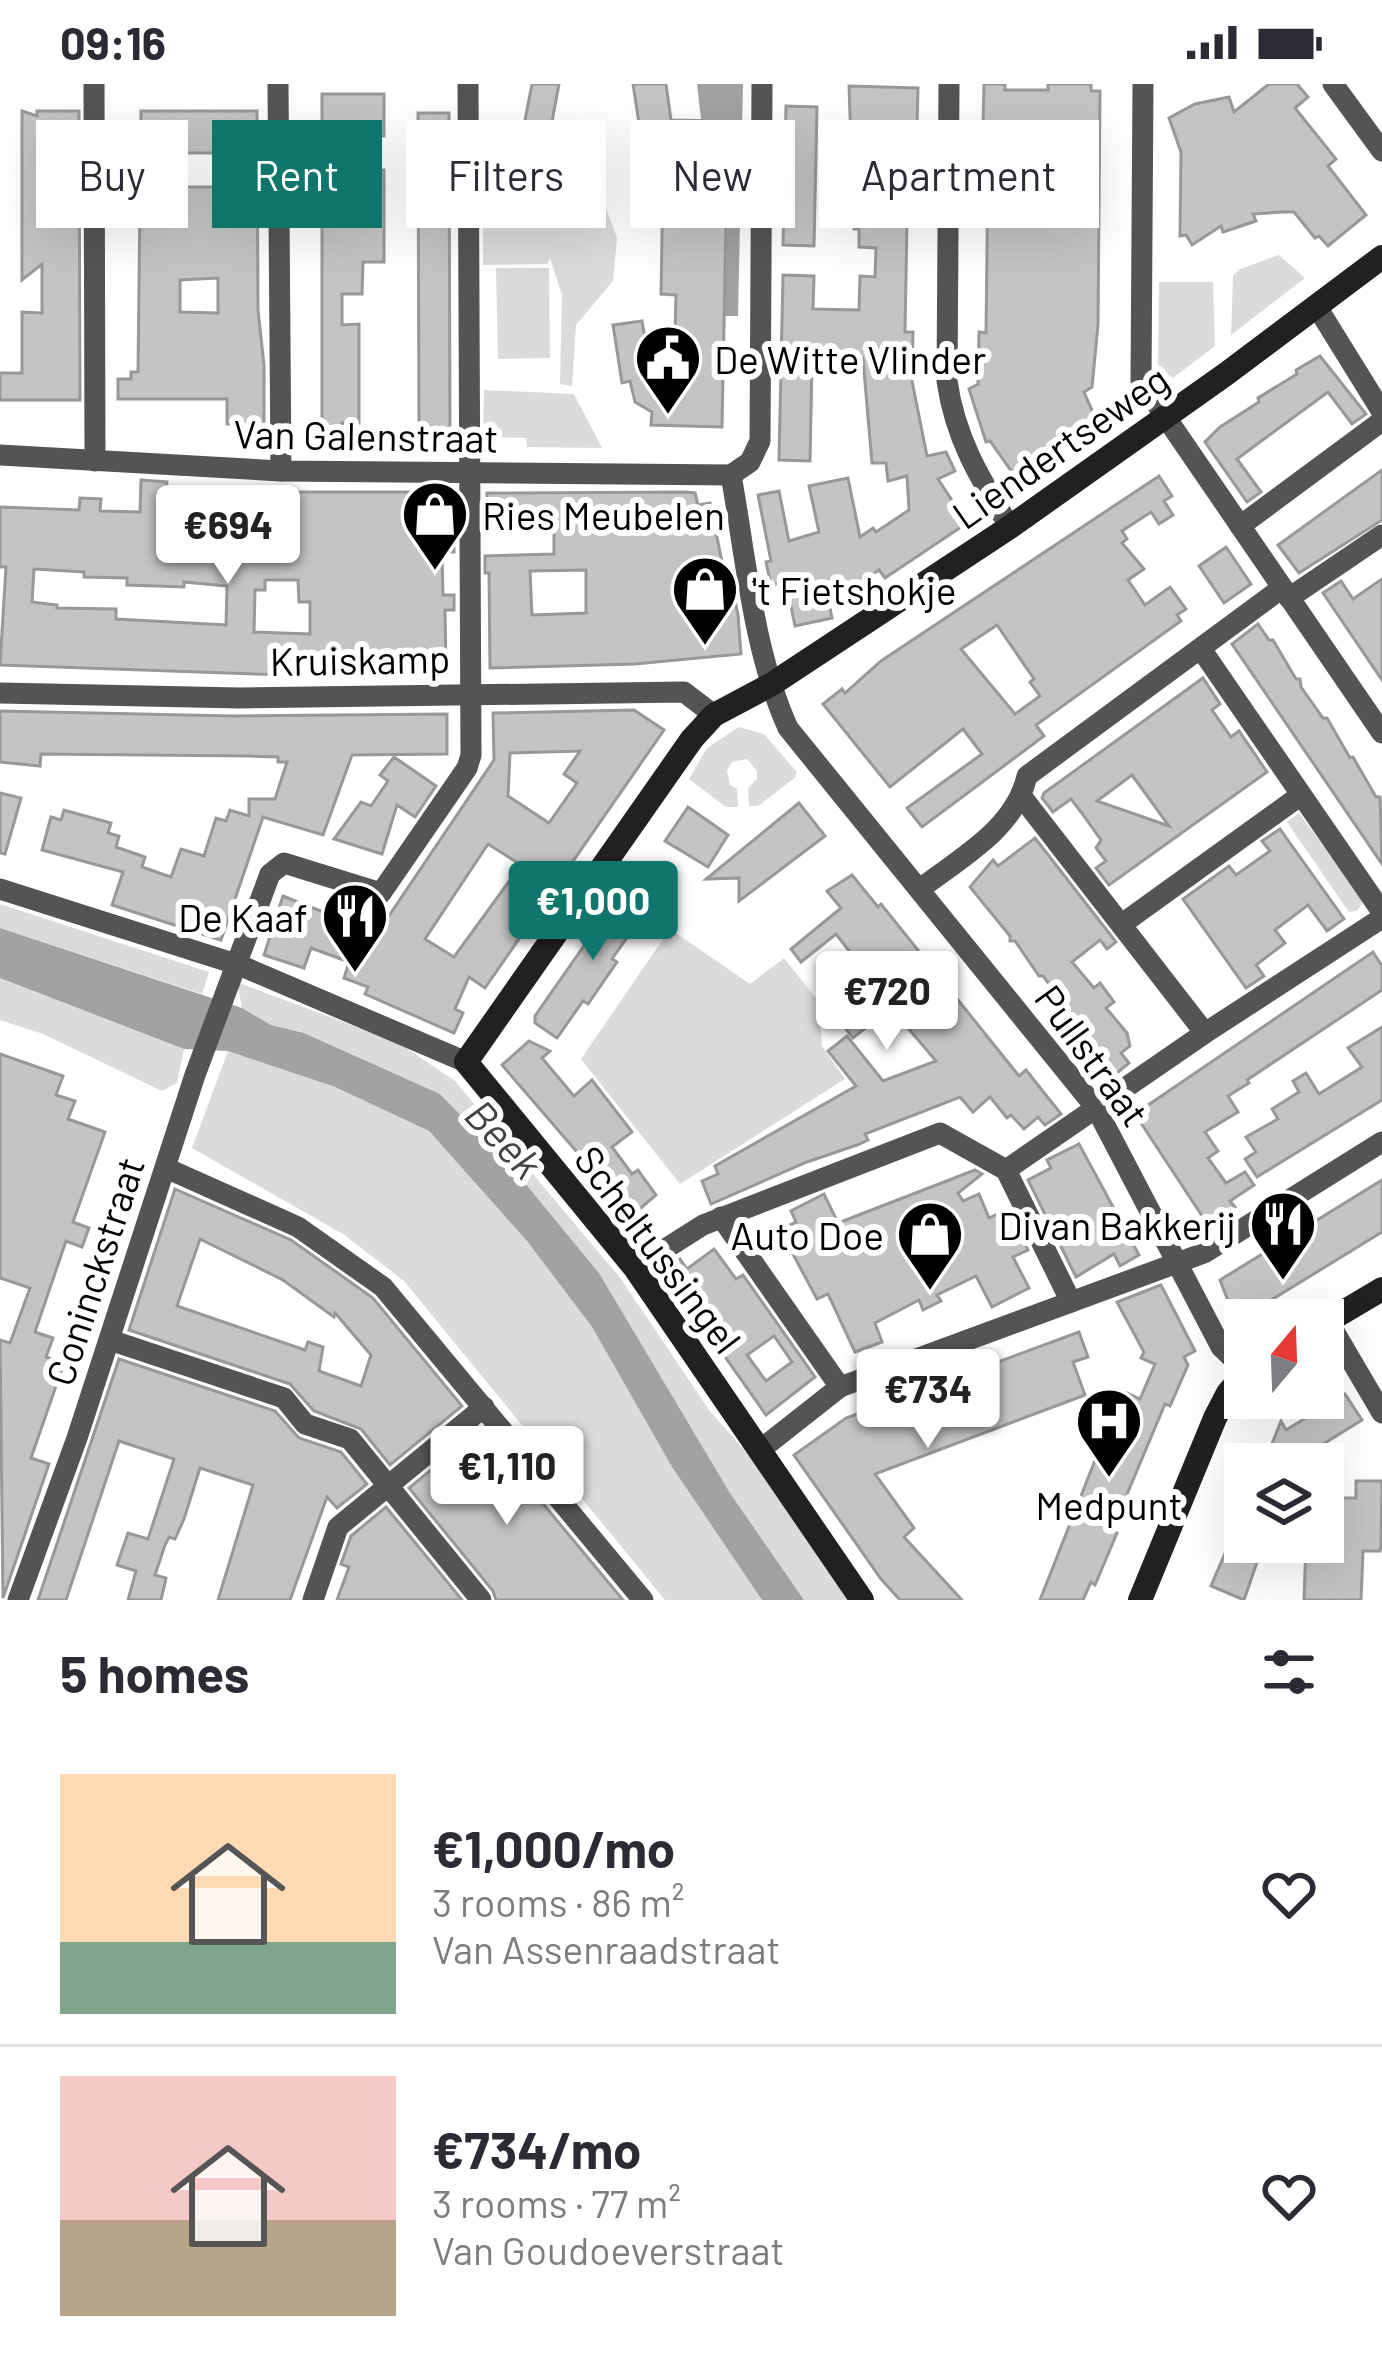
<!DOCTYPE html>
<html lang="en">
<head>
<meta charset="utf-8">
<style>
  :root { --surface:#fff; --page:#f2f2f3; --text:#2b2b33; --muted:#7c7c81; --line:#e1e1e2; --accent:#0f766e }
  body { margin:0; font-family:Barlow,sans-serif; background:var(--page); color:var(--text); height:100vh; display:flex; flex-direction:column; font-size:45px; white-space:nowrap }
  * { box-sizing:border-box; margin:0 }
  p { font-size:39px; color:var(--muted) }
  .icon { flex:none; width:66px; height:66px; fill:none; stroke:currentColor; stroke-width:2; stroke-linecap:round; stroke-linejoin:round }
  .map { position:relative; height:1516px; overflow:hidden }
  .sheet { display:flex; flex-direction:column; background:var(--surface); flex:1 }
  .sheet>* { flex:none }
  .top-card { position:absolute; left:36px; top:36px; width:1311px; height:108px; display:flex; gap:24px }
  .needle { width:78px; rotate:19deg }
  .tools { position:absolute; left:1224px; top:1215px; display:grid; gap:24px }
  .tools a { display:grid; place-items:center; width:120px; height:120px; border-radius:0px; background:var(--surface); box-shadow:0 12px 48px #0002; font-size:60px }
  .price { position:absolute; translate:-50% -102px; padding:0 27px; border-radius:12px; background:#fff; color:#222; font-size:39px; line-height:78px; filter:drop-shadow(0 3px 6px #0008) }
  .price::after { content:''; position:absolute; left:50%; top:72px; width:36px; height:27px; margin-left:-18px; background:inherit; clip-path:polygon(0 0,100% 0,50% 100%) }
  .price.selected { background:var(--accent); color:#fff }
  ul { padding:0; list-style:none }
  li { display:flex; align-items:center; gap:36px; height:300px; padding:0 60px }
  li+li { border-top:3px solid var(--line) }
  li span { display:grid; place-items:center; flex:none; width:336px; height:240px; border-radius:0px; color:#555 }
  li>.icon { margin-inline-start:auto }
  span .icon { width:144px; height:144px; fill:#fffc; stroke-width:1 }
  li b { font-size:51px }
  h2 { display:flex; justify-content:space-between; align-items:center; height:144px; padding:0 60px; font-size:51px }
  .chip { padding:0 42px; border-radius:0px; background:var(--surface); box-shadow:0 12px 48px #0002; font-size:42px; line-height:108px }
  .chip.selected { background:var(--accent); color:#fff }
  .status { display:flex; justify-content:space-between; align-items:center; height:84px; padding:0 60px; background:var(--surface); direction:ltr }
  .status svg { height:33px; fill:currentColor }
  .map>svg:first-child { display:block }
  .green { fill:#dbdbdb }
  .water { fill:#a2a2a2 }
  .building { fill:#c4c4c4; stroke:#989898; stroke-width:3; fill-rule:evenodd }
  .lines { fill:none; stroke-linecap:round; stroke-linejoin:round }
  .street { stroke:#545454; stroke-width:21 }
  .secondary { stroke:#212121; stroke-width:24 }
  .labels { text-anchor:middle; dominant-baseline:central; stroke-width:12; stroke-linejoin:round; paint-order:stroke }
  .poi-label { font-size:39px; fill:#000; stroke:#fff; text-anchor:start }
  .street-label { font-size:39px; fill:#000; stroke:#fff }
  .water-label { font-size:42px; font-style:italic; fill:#434343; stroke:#fff }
</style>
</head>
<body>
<div class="status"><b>09:16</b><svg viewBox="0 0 49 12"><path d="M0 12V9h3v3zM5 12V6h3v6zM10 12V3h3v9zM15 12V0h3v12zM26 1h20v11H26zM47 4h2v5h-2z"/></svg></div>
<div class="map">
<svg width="1382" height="1516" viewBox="0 0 1382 1516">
  <rect width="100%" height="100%" fill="#fff"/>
  <g class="green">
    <polygon points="578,119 606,124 617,154 613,197 576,241 572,302 560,300 562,211 550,174 547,180 483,181 483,139 540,141"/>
    <polygon points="1279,171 1305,194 1231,251 1233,192 1240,185"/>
    <polygon points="496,184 549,184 550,274 498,275"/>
    <polygon points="1159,198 1213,198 1215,262 1173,294 1158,282"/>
    <polygon points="484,306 574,310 602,364 527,363 526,354 483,353"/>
    <polygon points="739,643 764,650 796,687 796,693 758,722 749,722 748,704 757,695 757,687 747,675 732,678 727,686 730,701 737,705 738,723 726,723 689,695 707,664"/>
    <polygon points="1299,729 1364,816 1357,827 1349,828 1287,738"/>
    <polygon points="0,820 209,888 202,910 0,844"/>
    <polygon points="670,845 750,900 784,874 819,918 822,962 845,995 680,1100 581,975"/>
    <polygon points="0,894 184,965 177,999 162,1007 43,950 0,936"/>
    <polygon points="237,898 399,959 455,997 621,1195 709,1326 746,1368 851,1516 804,1516 730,1409 599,1189 515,1087 440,1010 304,949 271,941 242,924"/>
    <polygon points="228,967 335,1003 429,1047 527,1157 592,1243 672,1383 762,1516 665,1516 404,1197 343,1150 192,1064"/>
  </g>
  <g class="water">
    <polygon points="697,0 743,0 738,232 725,232 730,36 701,35"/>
    <polygon points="0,844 242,924 271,941 304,949 440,1010 515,1087 599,1189 730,1409 804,1516 762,1516 672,1383 592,1243 527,1157 429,1047 335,1003 228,967 184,965 0,894"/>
  </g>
  <g class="building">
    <polygon points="532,0 559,0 541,96 515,91 523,68 519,67"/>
    <polygon points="633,0 666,0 671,36 728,37 722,343 651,341 652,328 635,318 630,297 622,299 613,241 642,237 644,249 675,250 676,211 661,210 663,96 648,98"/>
    <polygon points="984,0 1005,0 1005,6 1048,6 1048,0 1091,0 1091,7 1100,7 1098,241 1092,303 1084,308 1095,333 1014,391 990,357 986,358 969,305 978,300 979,248 986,249 988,84 982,84"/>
    <polygon points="1269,0 1297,0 1308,13 1295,24 1336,75 1328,82 1366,131 1328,162 1319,152 1315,154 1294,128 1283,128 1253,130 1256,137 1223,148 1221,142 1192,161 1186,151 1180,152 1181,68 1169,34 1195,20 1229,13 1234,28"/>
    <polygon points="849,2 918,4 916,82 908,82 905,248 913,248 912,297 927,372 946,368 955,387 938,395 967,439 885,494 879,486 829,519 832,534 795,542 786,498 771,501 766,478 771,477 758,411 779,407 789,457 819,448 809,402 848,394 860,453 873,444 876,448 909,426 907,392 888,397 886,379 872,379 863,275 819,276 819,281 812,281 810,377 779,376 783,191 814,192 813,225 859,226 860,192 875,193 876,164 859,163 859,145 854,145"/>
    <polygon points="322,10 384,10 384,52 362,52 361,86 384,86 384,178 363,178 362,210 342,210 342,241 359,240 359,339 342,339 342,351 322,351"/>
    <polygon points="786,22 817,23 814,162 783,161"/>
    <polygon points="22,27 37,32 37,27 79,27 80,316 0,316 0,289 22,289 22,228 42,229 42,180 22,196"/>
    <path d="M141 27H257L258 226 264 281V352H244V340H227V315H118V295H131V288H138ZM180 69H218L217 103H180ZM218 194V229L180 228V196Z"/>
    <polygon points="418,29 449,29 450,351 419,351"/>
    <polygon points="1320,272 1366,330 1352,340 1328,308 1237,375 1261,408 1247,418 1205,358 1220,343 1259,318 1258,314 1297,290 1296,286"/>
    <polygon points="1382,386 1382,436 1299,489 1278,461"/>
    <path d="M1159 392 1172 412 1164 417 1173 431 1159 440 1151 428 1122 447 1127 455 1122 459 1144 485 1128 496 1145 521 1170 503 1186 525 1177 531 1181 537 1036 641 1044 652 922 743 907 724 982 670 963 645 890 703 823 620 842 605 845 609 881 577ZM997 541 1034 595 1030 598 1040 612 1015 630 961 565Z"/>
    <path d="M141 396 167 398 166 409 176 410 174 439 285 443 286 408H412V420L453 419 454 468H442L443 511H454V526H445L446 584 284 585V591L0 581 6 483H0V423L79 426 80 414 101 415 100 427 140 428ZM34 485 84 488V493L127 494V501L184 503V498L227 502 226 541 116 535V525L57 524V521L32 518ZM265 496H298L299 518H310V550L254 548 255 506H265Z"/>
    <path d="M685 408 695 409 698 421 710 419 730 517 735 516 738 531 741 570 635 580 490 584 489 489H485V472L554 470V440H487V409ZM586 486V529L532 531 530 487Z"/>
    <polygon points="1226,463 1251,500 1224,519 1199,482"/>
    <polygon points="1382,495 1382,596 1323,509 1341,497 1353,515"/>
    <polygon points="1258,540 1269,556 1273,556 1296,595 1300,595 1301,603 1323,634 1327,634 1350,674 1353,673 1376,713 1380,713 1382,780 1232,560"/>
    <path d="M1203 594 1220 620 1212 626 1231 653 1239 647 1267 688 1109 801 1096 784 1106 777 1096 764 1101 756 1081 728 1071 715 1053 728 1042 714 1044 709ZM1132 691 1169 742 1097 717Z"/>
    <path d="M634 626 664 646 485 904 469 893 455 925 463 929 454 949 365 910 368 903 344 894 349 878 311 864 304 884 264 871 283 812 351 839 352 836 380 845 494 676 493 629ZM580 667 564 690 577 699 549 739 508 712 510 669ZM488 760 521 781 454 873 425 855Z"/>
    <polygon points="0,627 233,632 447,630 447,670 352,671 323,751 263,733 221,856 112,821 123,788 42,766 51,733 61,736 64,726 111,739 108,749 119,752 116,763 145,773 142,783 171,793 181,765 204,772 216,734 226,737 230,726 249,732 249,715 275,715 287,678 278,678 278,673 248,672 41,670 40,682 0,678"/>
    <polygon points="394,673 436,702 415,733 397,721 382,770 334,755 361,718 371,722 388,697 380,691"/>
    <polygon points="0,709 21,714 5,770 0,769"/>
    <polygon points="799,719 825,752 739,817 739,794 706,795"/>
    <polygon points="688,723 728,751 708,783 665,757"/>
    <polygon points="1280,745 1344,835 1327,847 1308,821 1275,846 1285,859 1256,881 1264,892 1246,904 1183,815 1229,782 1236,791 1270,767 1262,757"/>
    <polygon points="1035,754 1116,858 1107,865 1100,856 1072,878 1094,904 1100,899 1114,918 1106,924 1127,949 1130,962 1121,969 1129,979 1111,994 1074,953 1084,945 1043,892 1039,892 1015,857 1010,857 1010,852 970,803 993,776 998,782"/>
    <polygon points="852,791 878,823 881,820 1019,992 1026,986 1061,1030 1045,1041 1038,1033 1024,1045 1011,1031 1007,1034 990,1013 973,1028 960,1013 865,1050 868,1056 857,1061 807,1078 711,1120 702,1097 718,1090 715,1082 856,1002 828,967 847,952 883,997 936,977 891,924 853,954 834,930 873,898 836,850 801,878 791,865 841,824 827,807"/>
    <polygon points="646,794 659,808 612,875 617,878 588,920 583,917 557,954 535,939 535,932 611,823 621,830"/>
    <polygon points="1373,868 1382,882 1382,906 1247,996 1249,999 1228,1012 1238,1028 1205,1048 1218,1067 1208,1074 1226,1099 1245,1088 1254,1101 1230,1117 1235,1123 1208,1141 1135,1030"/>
    <polygon points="1382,943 1382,1016 1257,1093 1245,1075 1256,1068 1246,1053 1278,1035 1272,1025 1299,1008 1293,997 1306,989 1319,1010 1362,983 1348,964"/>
    <polygon points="529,957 550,967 542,974 574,1012 592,996 632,1048 612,1063 632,1090 638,1086 656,1111 628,1135 589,1082 502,981"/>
    <polygon points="0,970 63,992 56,1011 75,1017 68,1035 105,1048 73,1138 89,1144 82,1163 66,1157 35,1248 53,1254 46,1273 64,1279 31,1374 49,1380 3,1514 0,1256 10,1259 30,1204 0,1194"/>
    <polygon points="1079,1060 1139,1171 1120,1182 1114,1170 1076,1193 1028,1096 1051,1084 1047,1076"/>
    <polygon points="975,1086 982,1090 958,1109 963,1117 979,1110 989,1134 1008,1125 1028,1166 1013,1173 1029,1204 992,1223 976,1192 937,1211 941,1217 923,1226 919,1216 875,1239 882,1258 855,1268 828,1210 817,1215 780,1146 796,1138 791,1127 824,1110 838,1139"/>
    <polygon points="1382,1096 1382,1148 1242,1234 1240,1230 1234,1232 1220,1196"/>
    <path d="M175 1105 291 1156 373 1214 462 1322 390 1381 361 1345 314 1327 290 1300 129 1246ZM200 1155 283 1196 334 1233 335 1229 371 1271 361 1302 319 1287 323 1263 308 1258 305 1266 177 1222Z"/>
    <path d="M714 1165 736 1195 743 1191 815 1293 766 1331 664 1186 680 1175 687 1185ZM774 1252 792 1278 766 1297 747 1271Z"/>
    <polygon points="1161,1201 1195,1267 1184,1273 1188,1281 1170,1322 1165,1320 1112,1446 1117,1449 1095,1501 1091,1498 1083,1516 1040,1516 1120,1313 1125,1315 1127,1309 1140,1315 1155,1280 1141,1274 1144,1268 1117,1218"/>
    <polygon points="1079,1248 1088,1273 1073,1278 1085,1311 875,1390 914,1444 904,1453 962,1516 900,1516 881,1495 794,1371 846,1334"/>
    <polygon points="119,1275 275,1327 299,1354 341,1368 367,1400 337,1424 327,1413 290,1516 218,1516 253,1401 200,1384 184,1435 175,1455 169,1453 165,1461 155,1491 166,1494 161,1516 128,1516 136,1487 117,1481 128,1449 148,1455 174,1375 119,1357 66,1516 38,1516"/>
    <polygon points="1345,1310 1362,1336 1307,1370 1302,1380 1264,1380 1281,1337 1286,1346"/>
    <polygon points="481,1345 623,1516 496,1516 493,1507 409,1404"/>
    <polygon points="1356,1397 1381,1397 1382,1403 1381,1462 1380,1467 1363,1467 1361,1516 1304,1516 1306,1458 1323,1458 1323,1414 1356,1414"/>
    <polygon points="386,1423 462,1516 337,1516 349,1483 341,1480 351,1452"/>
    <polygon points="1245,1423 1245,1458 1264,1458 1244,1516 1211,1502"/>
  </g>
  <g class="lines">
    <g class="street">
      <polyline points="94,0 95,377"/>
      <polyline points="278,0 281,387"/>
      <path d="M949 0 947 297C955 354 980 395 1010 443"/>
      <polyline points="1143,0 1141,297 1382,649"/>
      <polyline points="1333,0 1382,67"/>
      <polyline points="1317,223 1382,328"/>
      <polyline points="0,371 281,387 731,391"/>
      <path d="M731 391C746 474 753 566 788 644L1096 1024 1221 1263 1245 1286"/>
      <polyline points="731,391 750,378 760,357 762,0"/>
      <polyline points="1240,442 1382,337"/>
      <polyline points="1289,514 1382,451"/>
      <polyline points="1201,565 1382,828"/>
      <polyline points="0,609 240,614 684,608 714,631"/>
      <polyline points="1022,713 1205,949"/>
      <polyline points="0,805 239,881 466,978"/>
      <path d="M920 805C960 774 1015 745 1027 692L1282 504"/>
      <polyline points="1122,840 1301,711"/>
      <polyline points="166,1084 298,1143 383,1203 643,1516"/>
      <polyline points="1006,1086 1205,949 1382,834"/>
      <polyline points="721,1133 840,1303"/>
      <polyline points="635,1184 703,1141 940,1049 1006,1086 1071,1218"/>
      <polyline points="1328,1237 1382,1329"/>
      <polyline points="110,1256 284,1314 305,1340 350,1355 481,1516"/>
      <polyline points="760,1366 840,1303 1204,1169 1382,1058"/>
      <polyline points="18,1516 77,1354 195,991 270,790 284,779 381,809 467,684 471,671 468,0"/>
      <polyline points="313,1516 338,1443 484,1323"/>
    </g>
    <g class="secondary">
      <polyline points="1323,1240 1382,1205"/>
      <polyline points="862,1516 635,1184 466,978 692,655 714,631 772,600 1010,443 1226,290 1382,173"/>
      <polyline points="1140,1516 1215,1334 1228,1309 1245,1290"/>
    </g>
  </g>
  <defs>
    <g id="civic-pin" transform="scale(3.45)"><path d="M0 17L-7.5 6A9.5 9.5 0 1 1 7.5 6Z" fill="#000" stroke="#fff"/><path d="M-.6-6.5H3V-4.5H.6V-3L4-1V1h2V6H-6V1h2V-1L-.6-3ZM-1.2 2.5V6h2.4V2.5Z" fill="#fff"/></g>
    <g id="shop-pin" transform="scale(3.45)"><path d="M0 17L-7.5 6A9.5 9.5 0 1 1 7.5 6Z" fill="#000" stroke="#fff"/><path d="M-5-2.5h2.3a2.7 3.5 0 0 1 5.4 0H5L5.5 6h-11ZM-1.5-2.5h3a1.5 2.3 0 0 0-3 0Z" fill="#fff"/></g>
    <g id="restaurant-pin" transform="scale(3.45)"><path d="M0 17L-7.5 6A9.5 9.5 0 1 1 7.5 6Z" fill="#000" stroke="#fff"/><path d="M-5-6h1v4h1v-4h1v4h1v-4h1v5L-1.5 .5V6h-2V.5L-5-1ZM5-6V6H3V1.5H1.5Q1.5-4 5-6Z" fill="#fff"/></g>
    <g id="hospital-pin" transform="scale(3.45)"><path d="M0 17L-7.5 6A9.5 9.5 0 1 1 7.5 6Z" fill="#000" stroke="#fff"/><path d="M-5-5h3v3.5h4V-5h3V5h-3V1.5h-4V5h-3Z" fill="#fff"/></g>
  </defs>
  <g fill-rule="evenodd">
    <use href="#civic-pin" x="668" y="274"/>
    <use href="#shop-pin" x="435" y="430"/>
    <use href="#shop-pin" x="705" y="505"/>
    <use href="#restaurant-pin" x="355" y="832"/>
    <use href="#restaurant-pin" x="1283" y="1140"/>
    <use href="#shop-pin" x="930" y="1150"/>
    <use href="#hospital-pin" x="1109" y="1337"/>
  </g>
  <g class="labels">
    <g class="poi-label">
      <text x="714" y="274">De Witte Vlinder</text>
      <text x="482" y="430">Ries Meubelen</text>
      <text x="752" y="505">'t Fietshokje</text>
      <text x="308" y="832" text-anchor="end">De Kaaf</text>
      <text x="1236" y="1140" text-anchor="end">Divan Bakkerij</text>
      <text x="884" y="1150" text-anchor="end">Auto Doe</text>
      <text x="1109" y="1420" text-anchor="middle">Medpunt</text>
    </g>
    <g class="street-label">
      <text transform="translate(366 351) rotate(1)">Van Galenstraat</text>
      <text transform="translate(1060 362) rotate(-35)">Liendertseweg</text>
      <text transform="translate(360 575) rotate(-1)">Kruiskamp</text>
      <text transform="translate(1093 971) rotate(54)">Pullstraat</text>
      <text transform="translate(659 1165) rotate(53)">Scheltussingel</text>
      <text transform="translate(94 1187) rotate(-72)">Coninckstraat</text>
    </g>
    <g class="water-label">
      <text transform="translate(505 1054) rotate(47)">Beek</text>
    </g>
  </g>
</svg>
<div class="tools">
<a><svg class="needle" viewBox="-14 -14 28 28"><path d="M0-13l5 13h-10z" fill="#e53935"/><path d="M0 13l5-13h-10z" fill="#7c7c81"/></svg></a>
<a><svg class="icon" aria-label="layers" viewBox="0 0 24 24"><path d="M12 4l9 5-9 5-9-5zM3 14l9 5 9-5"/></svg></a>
</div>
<b class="price" style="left:228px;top:503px">€694</b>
<b class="price selected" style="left:593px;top:879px">€1,000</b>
<b class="price" style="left:887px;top:969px">€720</b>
<b class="price" style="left:928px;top:1367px">€734</b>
<b class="price" style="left:507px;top:1444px">€1,110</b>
<div class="top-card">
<a class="chip">Buy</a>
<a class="chip selected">Rent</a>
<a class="chip">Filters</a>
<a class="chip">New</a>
<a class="chip">Apartment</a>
</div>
</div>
<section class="sheet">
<h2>5 homes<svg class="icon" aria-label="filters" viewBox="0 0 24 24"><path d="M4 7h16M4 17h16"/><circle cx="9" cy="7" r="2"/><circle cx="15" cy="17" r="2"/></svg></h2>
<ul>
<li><span style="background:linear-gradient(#ffd9b3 70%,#7fa58c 0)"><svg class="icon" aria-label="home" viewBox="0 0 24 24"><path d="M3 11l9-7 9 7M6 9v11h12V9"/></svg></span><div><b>€1,000/mo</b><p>3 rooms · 86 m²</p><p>Van Assenraadstraat</p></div><svg class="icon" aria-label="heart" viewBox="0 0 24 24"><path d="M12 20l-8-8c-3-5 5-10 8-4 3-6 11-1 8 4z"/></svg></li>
<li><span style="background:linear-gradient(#f6c9c9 60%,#b9a48a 0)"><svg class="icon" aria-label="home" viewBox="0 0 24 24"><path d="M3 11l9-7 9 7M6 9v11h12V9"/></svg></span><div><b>€734/mo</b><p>3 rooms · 77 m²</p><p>Van Goudoeverstraat</p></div><svg class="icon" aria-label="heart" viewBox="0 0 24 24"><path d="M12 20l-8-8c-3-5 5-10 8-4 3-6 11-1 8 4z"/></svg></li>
</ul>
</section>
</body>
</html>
